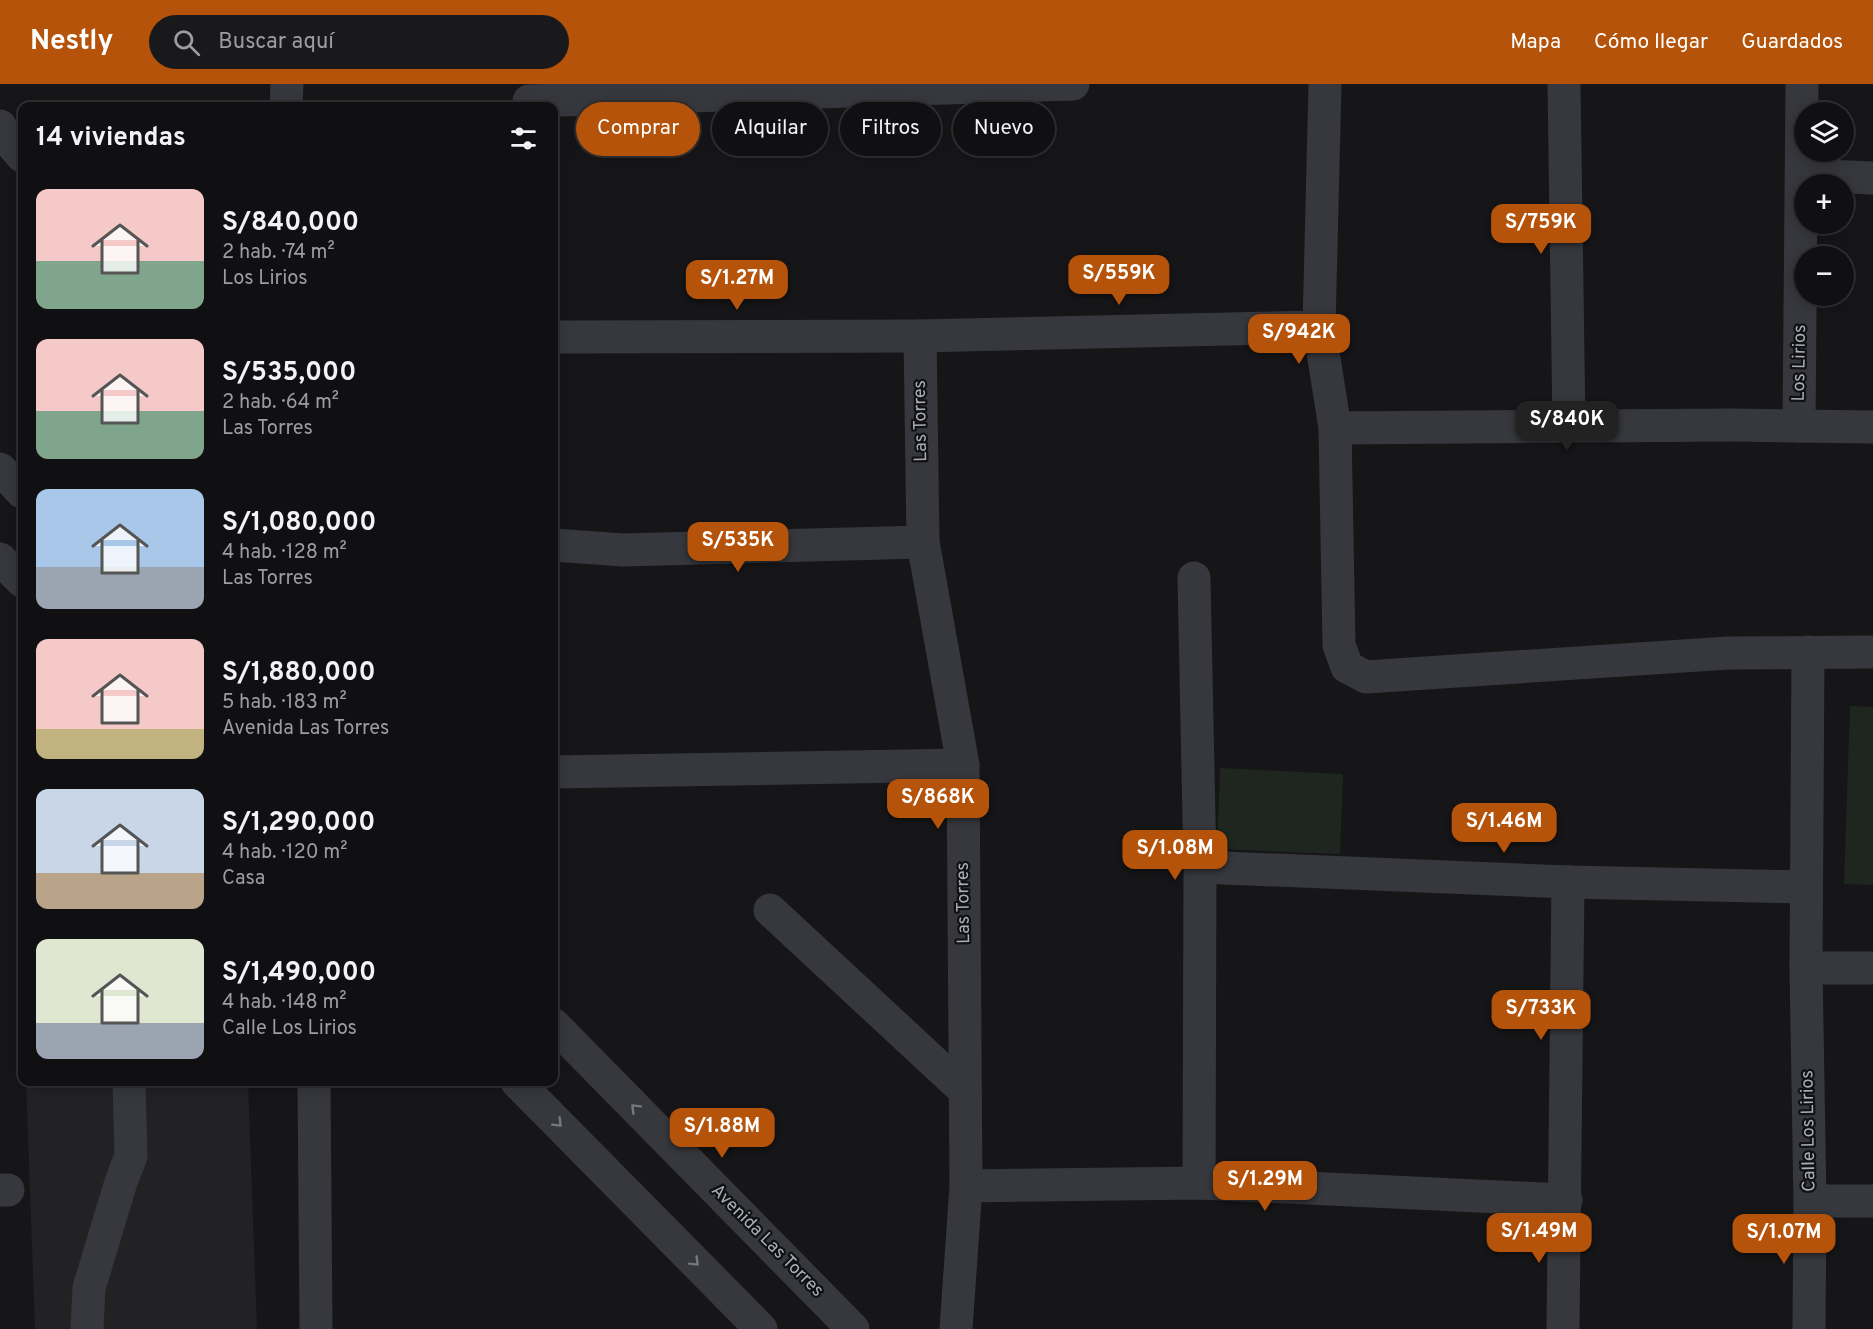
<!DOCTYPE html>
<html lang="es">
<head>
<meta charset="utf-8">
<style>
  :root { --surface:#101012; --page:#19191b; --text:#f1f3f6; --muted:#9c9d9f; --line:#303032; --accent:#b45309 }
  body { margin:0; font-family:Overpass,sans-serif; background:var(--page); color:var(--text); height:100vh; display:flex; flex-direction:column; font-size:22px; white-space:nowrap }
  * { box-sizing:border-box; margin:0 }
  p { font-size:20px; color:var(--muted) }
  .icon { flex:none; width:33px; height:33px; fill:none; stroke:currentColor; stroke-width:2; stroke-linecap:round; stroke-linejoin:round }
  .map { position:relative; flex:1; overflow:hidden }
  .sheet { position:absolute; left:18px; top:18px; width:540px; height:984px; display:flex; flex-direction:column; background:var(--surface); border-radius:12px; box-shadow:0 3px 15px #0003,0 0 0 2px var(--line) }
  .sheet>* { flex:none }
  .guide { position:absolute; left:576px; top:18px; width:570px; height:54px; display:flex; gap:12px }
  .buttons { position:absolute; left:1794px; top:18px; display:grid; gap:12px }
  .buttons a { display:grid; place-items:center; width:60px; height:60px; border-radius:50%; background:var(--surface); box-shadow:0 3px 15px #0003,0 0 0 2px var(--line); font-size:30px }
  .price { position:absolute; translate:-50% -51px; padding:0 14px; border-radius:12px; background:var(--accent); color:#fff; font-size:20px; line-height:39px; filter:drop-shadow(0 2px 3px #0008) }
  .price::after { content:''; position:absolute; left:50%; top:36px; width:18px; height:14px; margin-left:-9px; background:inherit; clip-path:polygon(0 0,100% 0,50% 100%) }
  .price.selected { background:#222; color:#fff }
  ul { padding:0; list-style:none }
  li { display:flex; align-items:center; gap:18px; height:150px; padding:0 18px }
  li span { display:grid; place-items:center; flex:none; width:168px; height:120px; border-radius:12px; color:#555 }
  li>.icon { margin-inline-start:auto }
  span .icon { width:72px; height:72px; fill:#fffc; stroke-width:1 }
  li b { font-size:26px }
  h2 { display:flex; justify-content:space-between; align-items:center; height:72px; padding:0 18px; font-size:26px }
  .chip { padding:0 21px; border-radius:27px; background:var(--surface); box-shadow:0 3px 15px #0003,0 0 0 2px var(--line); font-size:21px; line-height:54px }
  .chip.selected { background:var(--accent); color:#fff }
  header { display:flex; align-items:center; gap:36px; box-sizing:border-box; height:84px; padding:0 30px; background:var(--accent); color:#fff }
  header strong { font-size:28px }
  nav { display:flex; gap:33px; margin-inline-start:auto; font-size:21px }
  .search { width:420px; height:54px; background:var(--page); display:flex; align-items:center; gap:15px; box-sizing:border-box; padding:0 21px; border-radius:33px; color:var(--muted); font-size:22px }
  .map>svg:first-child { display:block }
  .built { fill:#222225 }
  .green { fill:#1e261f }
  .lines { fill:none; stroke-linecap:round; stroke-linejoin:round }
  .minor { stroke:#37383d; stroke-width:33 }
  .oneway { stroke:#757881 }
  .labels { text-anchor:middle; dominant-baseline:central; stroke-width:4.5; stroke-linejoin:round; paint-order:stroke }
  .street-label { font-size:18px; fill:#a8adb8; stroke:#111113 }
</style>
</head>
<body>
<header>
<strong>Nestly</strong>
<div class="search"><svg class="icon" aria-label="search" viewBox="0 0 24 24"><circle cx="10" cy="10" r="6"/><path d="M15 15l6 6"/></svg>Buscar aquí</div>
<nav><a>Mapa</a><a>Cómo llegar</a><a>Guardados</a></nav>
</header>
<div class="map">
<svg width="1873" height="1245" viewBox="0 0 1873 1245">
  <rect width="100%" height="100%" fill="#161618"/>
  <polygon class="built" points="26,998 248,998 257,1245 35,1245"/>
  <g class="green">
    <polygon points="1850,622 1873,623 1873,801 1844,800"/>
    <polygon points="1220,684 1343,690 1340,770 1217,765"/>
  </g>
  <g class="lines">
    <g class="minor">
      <polyline points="1325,0 1319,243 1335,344 1339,561 1347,583 1366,593 1728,569 1873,568"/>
      <polyline points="1564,0 1569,342"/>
      <polyline points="529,17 1073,0"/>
      <polyline points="286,22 287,0"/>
      <polyline points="0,42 9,57 22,72"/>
      <polyline points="1802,91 1873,94"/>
      <polyline points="920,252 923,458 963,681 966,1102 956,1245"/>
      <polyline points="554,253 920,252 1319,243"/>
      <polyline points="1799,342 1802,0"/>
      <polyline points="1335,344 1732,341 1873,343"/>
      <polyline points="0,385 22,408"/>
      <polyline points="554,461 623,466 923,458"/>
      <polyline points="0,475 22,497"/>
      <polyline points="1194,494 1200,783 1199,1099"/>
      <polyline points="1808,568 1806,884 1810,1117 1809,1245"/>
      <polyline points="554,688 963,681"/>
      <polyline points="1200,783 1568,798 1806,803"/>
      <polyline points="770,826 965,1007"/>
      <polyline points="1806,884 1873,884"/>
      <polyline points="554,941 853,1245"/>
      <polyline points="314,998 316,1245"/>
      <polyline points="517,998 761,1245"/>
      <polyline points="966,1102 1199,1099 1566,1116"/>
      <polyline points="0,1106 8,1106"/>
      <polyline points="1810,1117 1873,1117"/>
      <polyline points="87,1245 89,1204 121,1098 131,1072 129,998"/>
      <polyline points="1563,1245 1568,798"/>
    </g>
  </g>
  <defs><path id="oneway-chevron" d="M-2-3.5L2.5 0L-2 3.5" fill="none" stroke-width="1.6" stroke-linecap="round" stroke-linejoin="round" transform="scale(1.5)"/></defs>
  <g class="oneway">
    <use href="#oneway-chevron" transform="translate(635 1024) rotate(-135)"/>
    <use href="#oneway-chevron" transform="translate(558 1039) rotate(45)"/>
    <use href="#oneway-chevron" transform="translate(695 1178) rotate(45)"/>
  </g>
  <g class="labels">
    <g class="street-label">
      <text transform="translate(1800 279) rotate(-89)">Los Lirios</text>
      <text transform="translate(921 337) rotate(-91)">Las Torres</text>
      <text transform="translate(964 819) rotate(-91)">Las Torres</text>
      <text transform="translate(1809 1047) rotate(-91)">Calle Los Lirios</text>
      <text transform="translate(767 1157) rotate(45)">Avenida Las Torres</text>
    </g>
  </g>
</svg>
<div class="buttons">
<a><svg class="icon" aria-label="layers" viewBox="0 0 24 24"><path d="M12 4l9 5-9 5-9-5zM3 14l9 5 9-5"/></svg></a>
<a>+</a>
<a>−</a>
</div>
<b class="price" style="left:1541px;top:171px">S/759K</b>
<b class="price" style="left:1119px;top:222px">S/559K</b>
<b class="price" style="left:737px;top:227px">S/1.27M</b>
<b class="price" style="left:1299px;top:281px">S/942K</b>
<b class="price selected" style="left:1567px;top:368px">S/840K</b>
<b class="price" style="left:738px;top:489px">S/535K</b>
<b class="price" style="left:938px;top:746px">S/868K</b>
<b class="price" style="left:1504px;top:770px">S/1.46M</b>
<b class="price" style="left:1175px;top:797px">S/1.08M</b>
<b class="price" style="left:1541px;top:957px">S/733K</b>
<b class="price" style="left:722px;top:1075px">S/1.88M</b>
<b class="price" style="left:1265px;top:1128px">S/1.29M</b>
<b class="price" style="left:1539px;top:1180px">S/1.49M</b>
<b class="price" style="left:1784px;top:1181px">S/1.07M</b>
<div class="guide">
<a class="chip selected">Comprar</a>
<a class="chip">Alquilar</a>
<a class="chip">Filtros</a>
<a class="chip">Nuevo</a>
</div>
<section class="sheet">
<h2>14 viviendas<svg class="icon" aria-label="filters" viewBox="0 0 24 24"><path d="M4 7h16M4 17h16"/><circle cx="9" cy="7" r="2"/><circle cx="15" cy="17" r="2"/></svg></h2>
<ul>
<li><span style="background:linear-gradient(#f6c9c9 60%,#7fa58c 0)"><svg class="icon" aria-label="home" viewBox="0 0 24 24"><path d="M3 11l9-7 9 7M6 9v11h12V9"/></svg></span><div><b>S/840,000</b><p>2 hab. · 74 m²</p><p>Los Lirios</p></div></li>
<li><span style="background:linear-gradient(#f6c9c9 60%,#7fa58c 0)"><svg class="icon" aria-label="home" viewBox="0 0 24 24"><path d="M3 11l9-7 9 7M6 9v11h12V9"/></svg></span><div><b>S/535,000</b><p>2 hab. · 64 m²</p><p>Las Torres</p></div></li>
<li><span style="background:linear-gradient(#a9c7e8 65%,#9aa5b1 0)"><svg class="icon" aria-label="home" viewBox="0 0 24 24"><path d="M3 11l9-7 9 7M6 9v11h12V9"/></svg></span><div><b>S/1,080,000</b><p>4 hab. · 128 m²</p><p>Las Torres</p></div></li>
<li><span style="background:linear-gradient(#f6c9c9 75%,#c2b280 0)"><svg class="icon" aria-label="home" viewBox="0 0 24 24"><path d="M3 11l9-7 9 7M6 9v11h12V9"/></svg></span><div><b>S/1,880,000</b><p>5 hab. · 183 m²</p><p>Avenida Las Torres</p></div></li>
<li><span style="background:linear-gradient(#c9d6e8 70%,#b9a48a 0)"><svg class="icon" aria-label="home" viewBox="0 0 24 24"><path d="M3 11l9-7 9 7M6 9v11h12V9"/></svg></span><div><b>S/1,290,000</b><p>4 hab. · 120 m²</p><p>Casa</p></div></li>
<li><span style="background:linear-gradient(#dfe7d0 70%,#9aa5b1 0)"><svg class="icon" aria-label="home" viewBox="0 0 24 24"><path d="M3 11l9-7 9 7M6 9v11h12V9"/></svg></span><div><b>S/1,490,000</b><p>4 hab. · 148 m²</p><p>Calle Los Lirios</p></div></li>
</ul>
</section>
</div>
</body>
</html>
